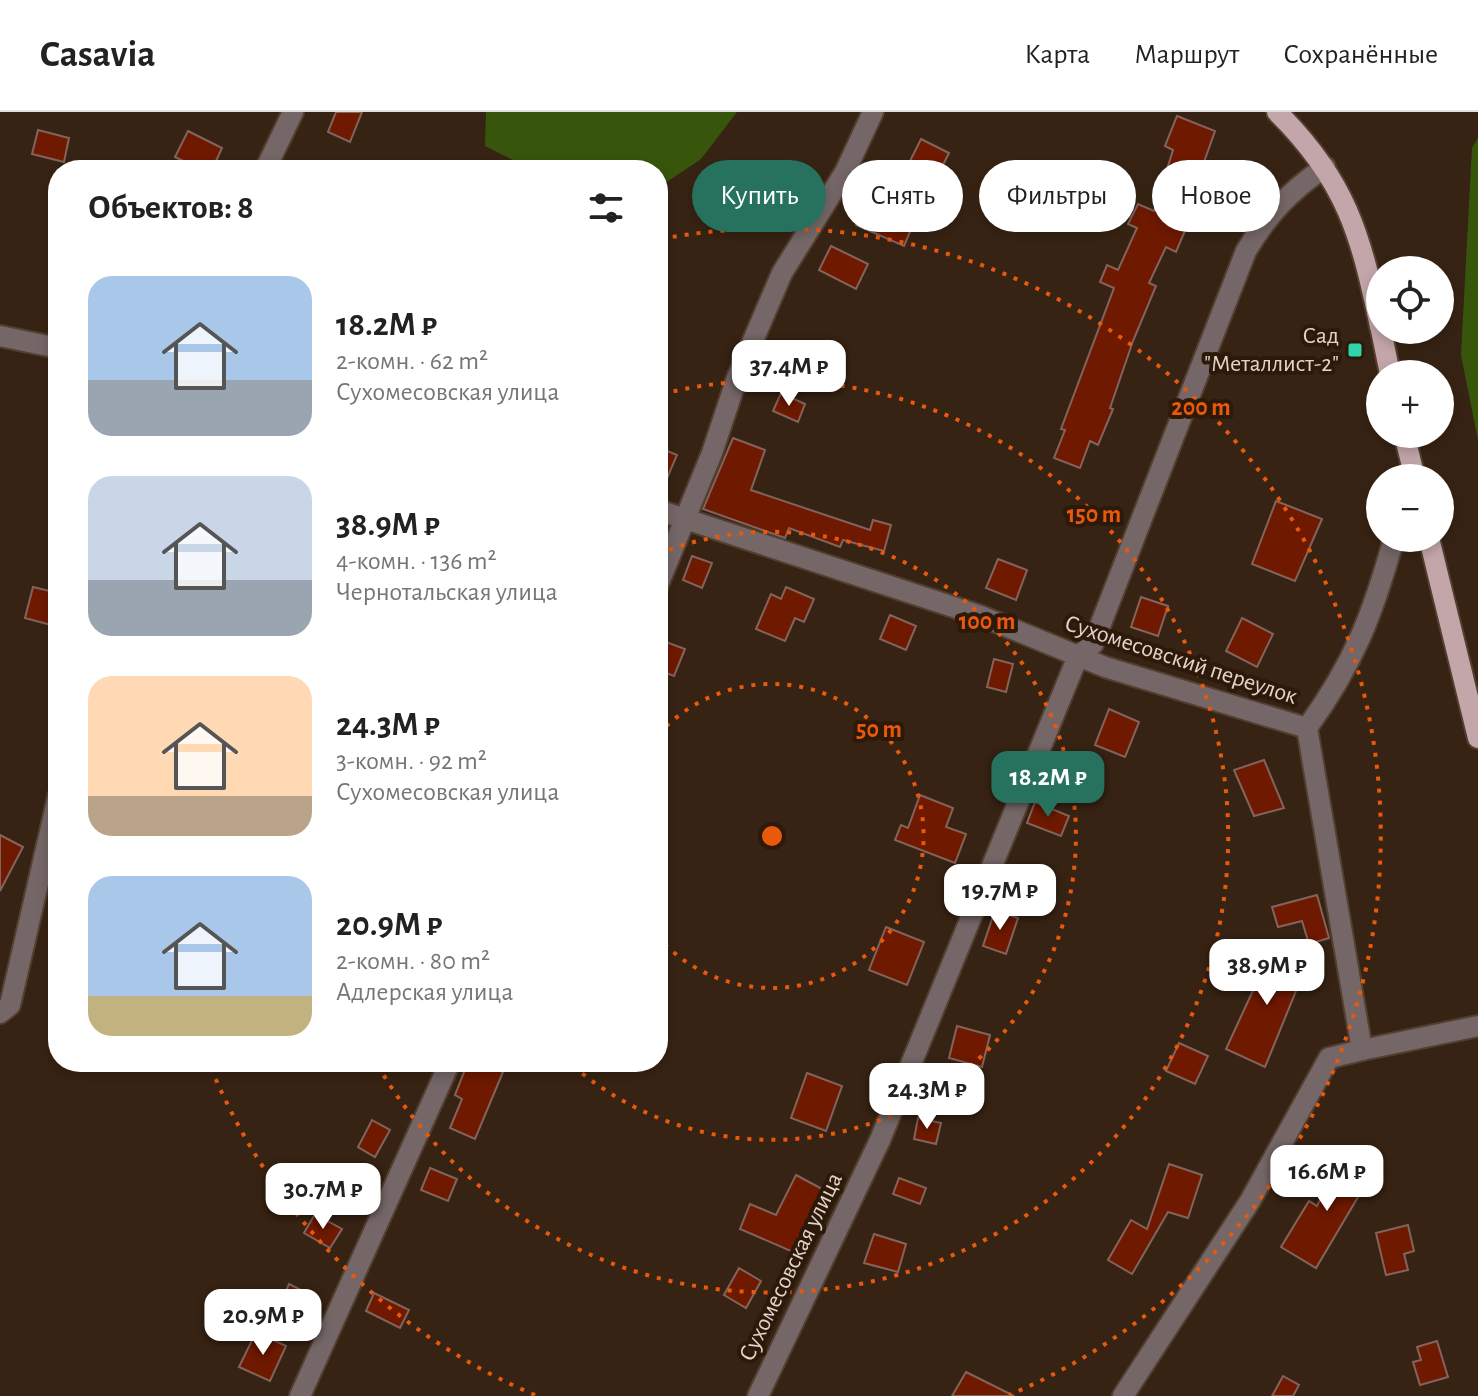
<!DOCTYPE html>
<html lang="ru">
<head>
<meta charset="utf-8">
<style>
  :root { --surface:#fff; --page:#f2f2f2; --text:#222; --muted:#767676; --line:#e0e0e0; --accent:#27725f }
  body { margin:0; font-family:"Alegreya Sans",sans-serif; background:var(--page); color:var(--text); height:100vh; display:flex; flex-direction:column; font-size:30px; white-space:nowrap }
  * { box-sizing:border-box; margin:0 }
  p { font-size:26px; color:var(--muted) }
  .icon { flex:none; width:44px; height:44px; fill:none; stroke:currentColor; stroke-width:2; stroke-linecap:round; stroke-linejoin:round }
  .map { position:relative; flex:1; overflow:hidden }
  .panel { position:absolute; left:48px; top:48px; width:620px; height:912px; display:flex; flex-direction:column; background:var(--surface); border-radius:32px; box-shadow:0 4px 12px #0003 }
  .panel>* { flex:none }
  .hud { position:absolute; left:692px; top:48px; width:666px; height:72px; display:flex; gap:16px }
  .tools { position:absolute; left:1366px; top:144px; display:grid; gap:16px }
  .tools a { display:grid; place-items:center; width:88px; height:88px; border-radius:50%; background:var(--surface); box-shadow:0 4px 12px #0003; font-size:40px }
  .price { position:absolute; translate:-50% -68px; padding:0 18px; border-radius:16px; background:#fff; color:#222; font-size:26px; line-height:52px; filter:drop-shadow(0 2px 4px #0008) }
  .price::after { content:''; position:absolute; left:50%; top:48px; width:24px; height:18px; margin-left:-12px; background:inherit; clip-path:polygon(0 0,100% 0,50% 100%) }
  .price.current { background:var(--accent); color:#fff }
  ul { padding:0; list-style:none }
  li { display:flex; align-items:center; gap:24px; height:200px; padding:0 40px }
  li span { display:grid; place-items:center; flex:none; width:224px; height:160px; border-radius:24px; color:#555 }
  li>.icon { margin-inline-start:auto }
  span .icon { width:96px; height:96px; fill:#fffc; stroke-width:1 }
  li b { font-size:34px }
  h2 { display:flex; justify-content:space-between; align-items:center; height:96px; padding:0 40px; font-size:34px }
  .tag { padding:0 28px; border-radius:36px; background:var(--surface); box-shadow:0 4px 12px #0003; font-size:28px; line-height:72px }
  .tag.current { background:var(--accent); color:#fff }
  header { display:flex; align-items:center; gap:48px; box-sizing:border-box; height:112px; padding:0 40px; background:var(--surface); border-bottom:2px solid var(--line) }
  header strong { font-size:38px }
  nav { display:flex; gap:44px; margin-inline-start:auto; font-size:28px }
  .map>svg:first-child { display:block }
  .green { fill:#37560c }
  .building { fill:#6f1901; stroke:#82645c; stroke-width:2 }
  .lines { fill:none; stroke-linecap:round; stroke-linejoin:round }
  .minor-casing { stroke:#523f30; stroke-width:24 }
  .major-casing { stroke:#523f30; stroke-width:24 }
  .minor { stroke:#756768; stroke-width:20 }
  .major { stroke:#c3a6a9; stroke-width:20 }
  .ring { fill:none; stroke:#e8590c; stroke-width:4; stroke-dasharray:4 8 }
  .poi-dot { fill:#2ed4aa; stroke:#2c190a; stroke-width:3 }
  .labels { text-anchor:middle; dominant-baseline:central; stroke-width:8; stroke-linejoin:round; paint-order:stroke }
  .poi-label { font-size:24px; fill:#e1d4ca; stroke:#2c190a; text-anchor:end }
  .street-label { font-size:24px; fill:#e1d4ca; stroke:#2c190a }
  .centre { fill:#e8590c; stroke:#2c190a; stroke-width:4 }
  .ring-label { font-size:24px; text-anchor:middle; font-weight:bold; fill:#e8590c; stroke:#2c190a; stroke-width:8; stroke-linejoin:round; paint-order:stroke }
</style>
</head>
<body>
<header>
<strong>Casavia</strong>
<nav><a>Карта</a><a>Маршрут</a><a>Сохранённые</a></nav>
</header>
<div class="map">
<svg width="1478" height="1284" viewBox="0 0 1478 1284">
  <rect width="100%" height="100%" fill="#372313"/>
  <g class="green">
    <polygon points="486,0 737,0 701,47 658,76 658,58 533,58 485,34"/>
    <polygon points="1478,26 1478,328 1461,243 1472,36"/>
  </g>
  <g class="building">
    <polygon points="336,0 362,0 350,30 328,20"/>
    <polygon points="1177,4 1215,19 1182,112 1187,114 1176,140 1166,135 1149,171 1156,174 1133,229 1110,296 1113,297 1098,333 1090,329 1080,356 1054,346 1065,318 1061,317 1114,176 1100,170 1107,153 1118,158 1137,116 1128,112 1138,92 1154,99 1173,38 1165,34"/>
    <polygon points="38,18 69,26 64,50 32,42"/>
    <polygon points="188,19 222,36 212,58 202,58 175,45"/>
    <polygon points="921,27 949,41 937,65 909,51"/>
    <polygon points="873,73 921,94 904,134 856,113"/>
    <polygon points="831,134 868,152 856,177 819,158"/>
    <polygon points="781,281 805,292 798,310 773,299"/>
    <polygon points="733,326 765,338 751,378 870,418 873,408 891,413 884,439 843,428 840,435 789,416 785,426 703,397"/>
    <polygon points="658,335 677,343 659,385 658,385"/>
    <polygon points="1276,389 1322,407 1295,469 1252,452"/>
    <polygon points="692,444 712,451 702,476 683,468"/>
    <polygon points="998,447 1027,458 1016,488 986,476"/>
    <polygon points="33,475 58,481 51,513 25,506"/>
    <polygon points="786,475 814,487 804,510 795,506 785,529 756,517 771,482 781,487"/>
    <polygon points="1141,485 1168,494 1158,524 1131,515"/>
    <polygon points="890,503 916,514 906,538 880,527"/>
    <polygon points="1242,506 1273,522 1257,555 1226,539"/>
    <polygon points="658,527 685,537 674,564 658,558"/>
    <polygon points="994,547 1013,552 1006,580 987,575"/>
    <polygon points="1109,597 1139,610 1125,645 1095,633"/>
    <polygon points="1264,648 1284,696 1254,704 1234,658"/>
    <polygon points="920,683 953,696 946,715 966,722 955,751 895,728 901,713 908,716"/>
    <polygon points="1035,690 1069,704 1061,724 1027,711"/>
    <polygon points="0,723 23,735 0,779"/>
    <polygon points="1317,783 1329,826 1309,832 1302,809 1278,815 1272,795"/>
    <polygon points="995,798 1018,806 1006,842 983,834"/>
    <polygon points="886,815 924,830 907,873 869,858"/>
    <polygon points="1266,836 1307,852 1265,955 1226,937 1256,872 1253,871"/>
    <polygon points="957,914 990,923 982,955 949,946"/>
    <polygon points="1179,931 1208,944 1195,972 1166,959"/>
    <polygon points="468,950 480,950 503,960 475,1027 450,1016 462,987 455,983"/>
    <polygon points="807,961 842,974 826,1019 791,1006"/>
    <polygon points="918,1006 941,1011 936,1032 914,1027"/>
    <polygon points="372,1008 390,1018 375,1045 358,1035"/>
    <polygon points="1343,1043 1374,1058 1316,1156 1281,1135 1309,1089 1317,1094"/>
    <polygon points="1169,1052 1202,1063 1188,1106 1168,1100 1132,1162 1108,1148 1131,1108 1147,1117"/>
    <polygon points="430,1056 457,1067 448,1089 421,1078"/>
    <polygon points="796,1063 824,1078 805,1116 811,1118 800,1143 740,1117 750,1092 776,1103"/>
    <polygon points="899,1066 926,1076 920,1092 893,1082"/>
    <polygon points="315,1102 342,1117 330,1136 304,1121"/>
    <polygon points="1408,1113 1414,1139 1404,1142 1408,1158 1386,1163 1376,1121"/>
    <polygon points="874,1122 906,1132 898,1160 864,1151"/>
    <polygon points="739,1156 761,1169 746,1196 724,1183"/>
    <polygon points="289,1172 313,1184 305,1201 281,1190"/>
    <polygon points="374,1181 409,1198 400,1216 366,1199"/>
    <polygon points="256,1220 286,1234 270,1269 239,1255"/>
    <polygon points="1437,1229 1448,1265 1420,1273 1413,1250 1421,1248 1417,1235"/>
    <polygon points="966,1260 1014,1284 952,1284"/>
    <polygon points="1283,1264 1299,1273 1293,1284 1272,1284"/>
  </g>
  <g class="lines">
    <g class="minor-casing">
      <g id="minor">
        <polyline points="265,58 293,0"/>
        <polyline points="0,224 58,236"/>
        <path d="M658 398 981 504 1105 555 1307 616C1354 551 1373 502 1394 426"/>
        <polyline points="658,473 712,341 737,266 782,161 845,60 873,0"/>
        <polyline points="0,901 10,893 58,685"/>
        <polyline points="1362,938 1478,914"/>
        <polyline points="300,1284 450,950"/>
        <path d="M758 1284 880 1028 1078 544 1093 532 1246 139C1268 102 1290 79 1325 55"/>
        <polyline points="1123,1284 1250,1089 1329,946 1362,938 1307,616"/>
      </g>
    </g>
    <g class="major-casing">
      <g id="major">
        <path d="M1277 0C1346 68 1361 123 1380 215"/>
        <polyline points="1381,218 1390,262"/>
        <polyline points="1404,322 1415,366"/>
        <polyline points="1429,426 1478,626"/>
      </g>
    </g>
    <use href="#minor" class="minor"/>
    <use href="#major" class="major"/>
  </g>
  <g class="ring">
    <path d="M658 623A152 152 0 1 1 658 825"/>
    <path d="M658 442A304 304 0 1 1 571 952"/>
    <path d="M662 282A456 456 0 1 1 377 952"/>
    <path d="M535 1283A607 607 0 0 1 209 951M661 127A607 607 0 0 1 1009 1283"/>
  </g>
  <rect class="poi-dot" x="1347" y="230" width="16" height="16" rx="4"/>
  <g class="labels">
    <g class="poi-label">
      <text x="1339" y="224">Сад<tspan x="1339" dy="28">"Металлист-2"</tspan></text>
    </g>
    <g class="street-label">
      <text transform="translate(1181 548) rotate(18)">Сухомесовский переулок</text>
      <text transform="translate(791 1155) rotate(-64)">Сухомесовская улица</text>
    </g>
  </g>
  <circle cx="772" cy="724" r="12" class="centre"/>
  <g class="ring-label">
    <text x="1201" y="303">200 m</text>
    <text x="1094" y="410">150 m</text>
    <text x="987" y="517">100 m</text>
    <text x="879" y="625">50 m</text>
  </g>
</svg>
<div class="tools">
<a><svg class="icon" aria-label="locate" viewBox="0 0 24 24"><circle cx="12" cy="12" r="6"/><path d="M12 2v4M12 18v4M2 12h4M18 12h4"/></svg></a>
<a>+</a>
<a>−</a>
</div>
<b class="price" style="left:789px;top:296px">37.4M ₽</b>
<b class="price current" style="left:1048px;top:707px">18.2M ₽</b>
<b class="price" style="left:1000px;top:820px">19.7M ₽</b>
<b class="price" style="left:1267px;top:895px">38.9M ₽</b>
<b class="price" style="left:927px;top:1019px">24.3M ₽</b>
<b class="price" style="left:1327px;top:1101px">16.6M ₽</b>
<b class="price" style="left:323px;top:1119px">30.7M ₽</b>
<b class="price" style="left:263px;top:1245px">20.9M ₽</b>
<div class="hud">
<a class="tag current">Купить</a>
<a class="tag">Снять</a>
<a class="tag">Фильтры</a>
<a class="tag">Новое</a>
</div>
<section class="panel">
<h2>Объектов: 8<svg class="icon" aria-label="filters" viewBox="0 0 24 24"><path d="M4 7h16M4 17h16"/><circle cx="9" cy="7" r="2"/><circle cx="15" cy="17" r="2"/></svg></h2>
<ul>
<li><span style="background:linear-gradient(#a9c7e8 65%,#9aa5b1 0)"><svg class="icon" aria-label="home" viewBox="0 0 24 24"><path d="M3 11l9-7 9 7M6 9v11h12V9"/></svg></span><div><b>18.2M ₽</b><p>2-комн. · 62 m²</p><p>Сухомесовская улица</p></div></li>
<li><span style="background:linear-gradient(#c9d6e8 65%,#9aa5b1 0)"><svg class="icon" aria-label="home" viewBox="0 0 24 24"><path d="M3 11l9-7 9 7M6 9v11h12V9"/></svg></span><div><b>38.9M ₽</b><p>4-комн. · 136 m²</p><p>Чернотальская улица</p></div></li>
<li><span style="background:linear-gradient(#ffd9b3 75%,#b9a48a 0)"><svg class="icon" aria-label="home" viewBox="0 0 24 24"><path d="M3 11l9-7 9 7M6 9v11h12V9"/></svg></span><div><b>24.3M ₽</b><p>3-комн. · 92 m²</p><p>Сухомесовская улица</p></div></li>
<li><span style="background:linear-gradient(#a9c7e8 75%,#c2b280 0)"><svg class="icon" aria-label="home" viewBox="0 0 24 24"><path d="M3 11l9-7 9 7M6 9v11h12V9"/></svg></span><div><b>20.9M ₽</b><p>2-комн. · 80 m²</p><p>Адлерская улица</p></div></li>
</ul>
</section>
</div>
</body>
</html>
